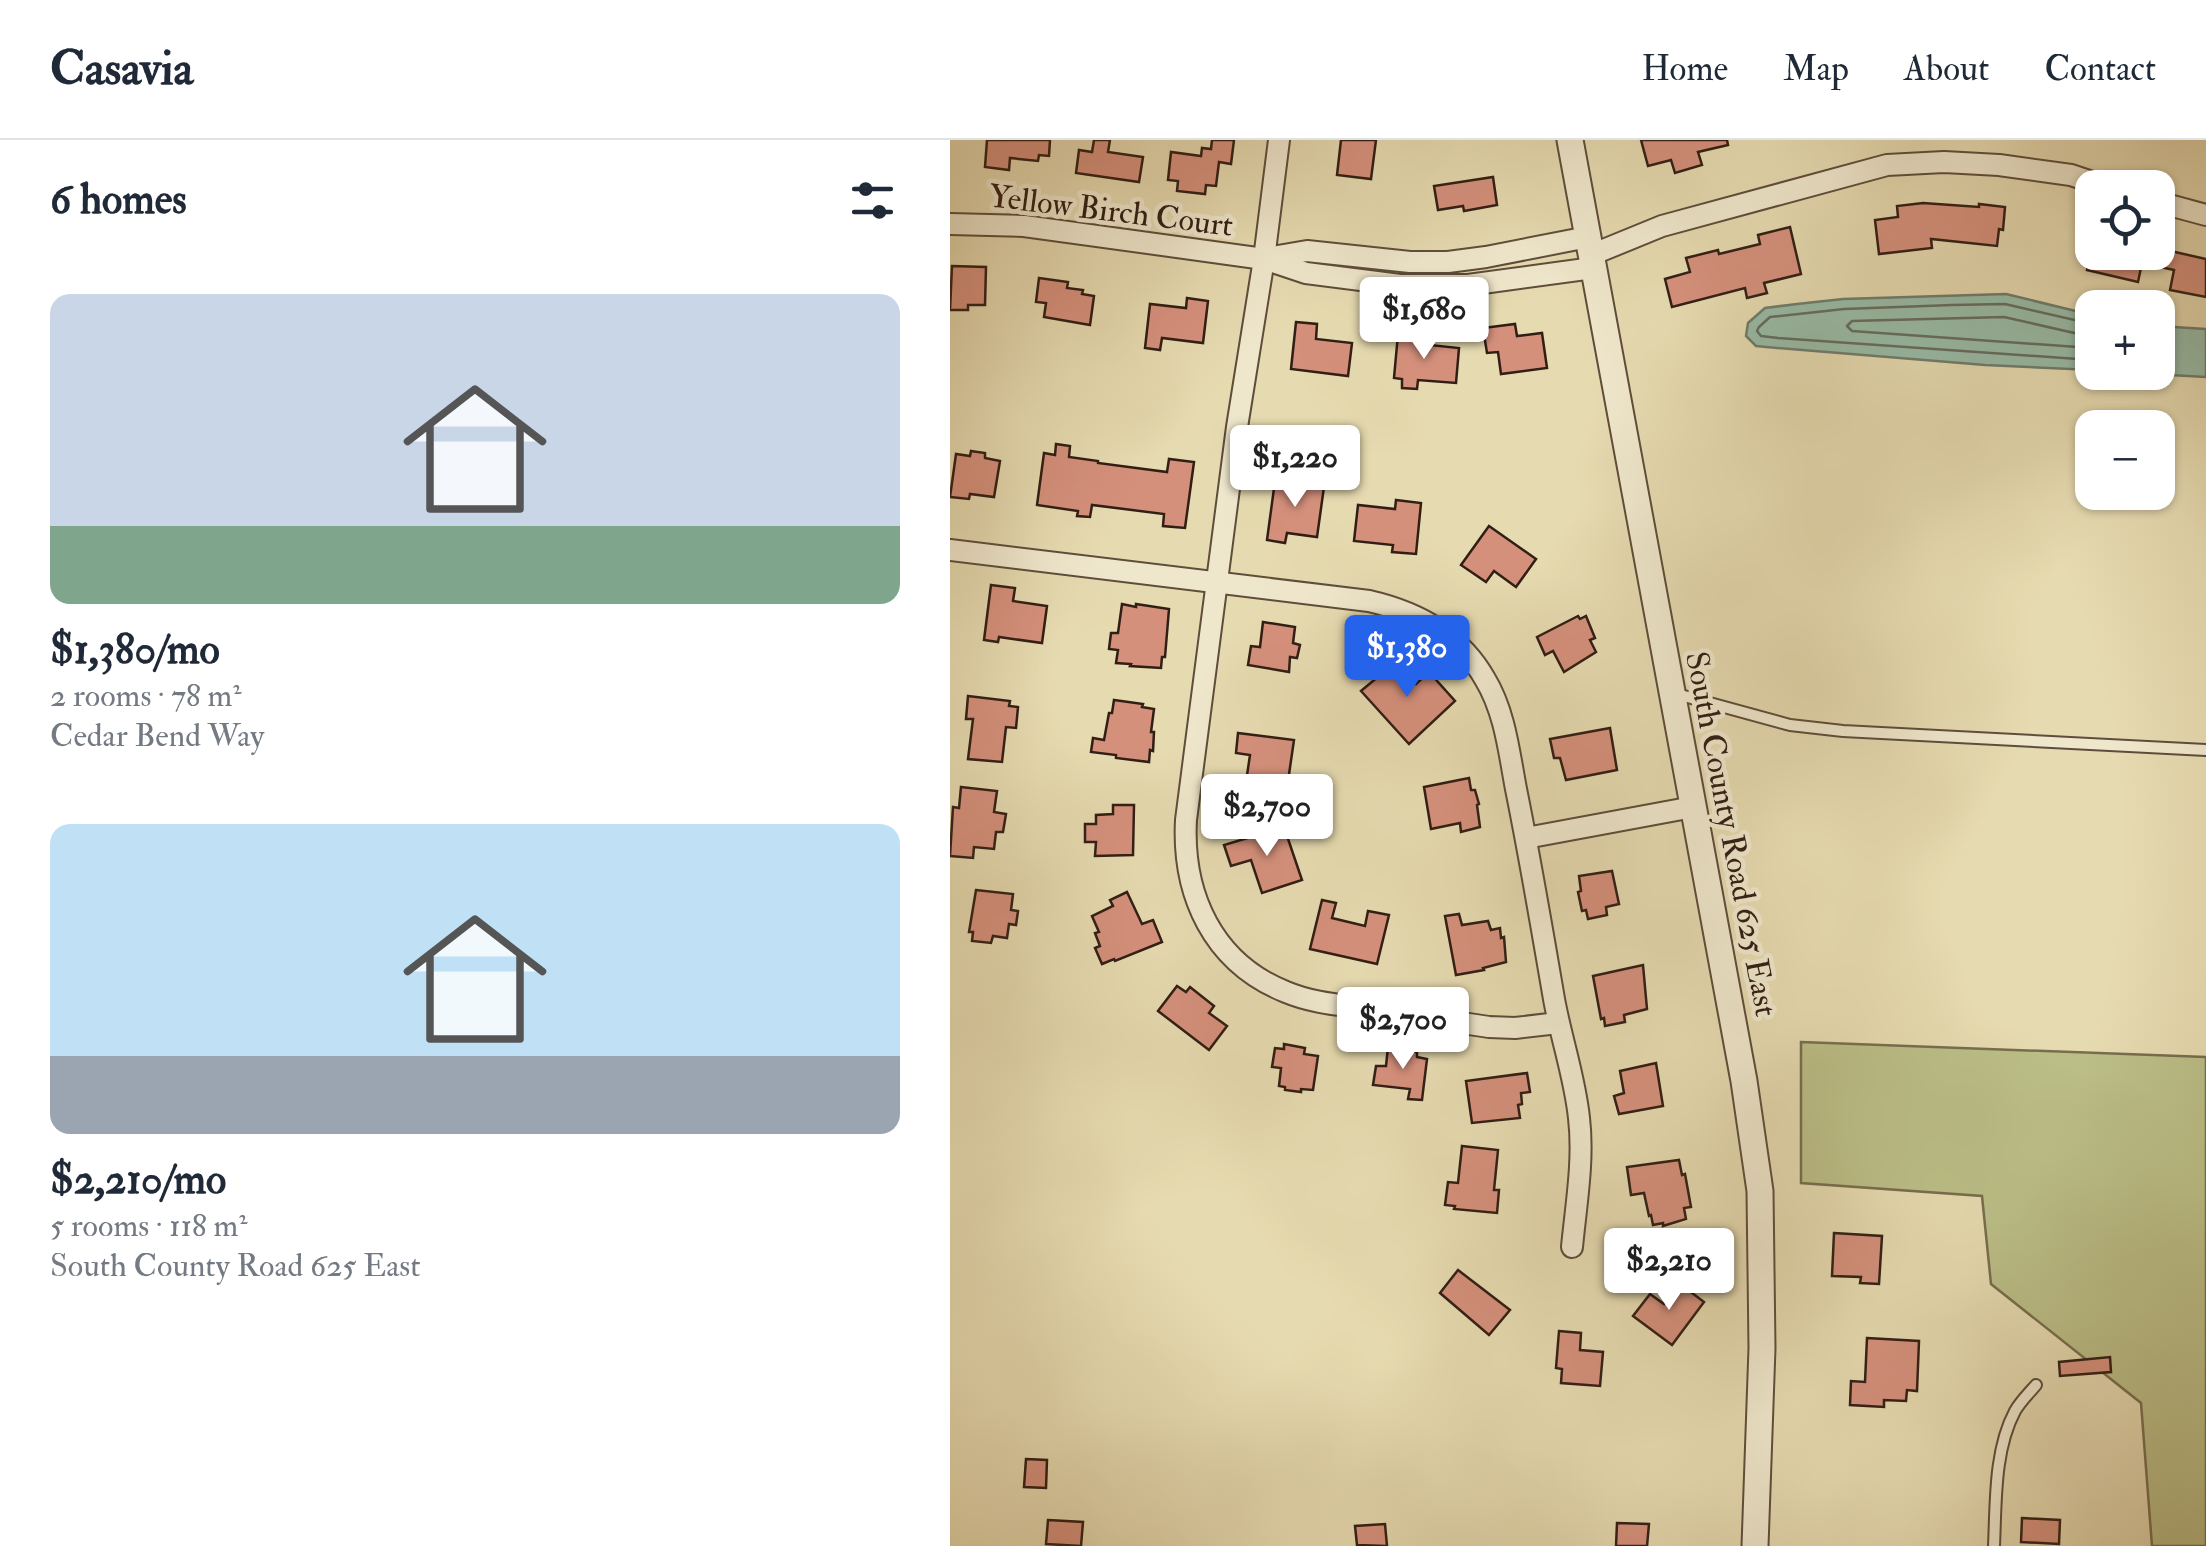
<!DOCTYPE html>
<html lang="en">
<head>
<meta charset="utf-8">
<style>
  :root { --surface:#fff; --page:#f2f2f3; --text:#1f2937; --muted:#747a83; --line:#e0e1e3; --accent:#2563eb }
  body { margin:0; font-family:"IM FELL Double Pica",serif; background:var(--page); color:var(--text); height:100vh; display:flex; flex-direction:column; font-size:38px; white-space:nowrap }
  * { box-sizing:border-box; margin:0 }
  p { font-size:32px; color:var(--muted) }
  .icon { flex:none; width:55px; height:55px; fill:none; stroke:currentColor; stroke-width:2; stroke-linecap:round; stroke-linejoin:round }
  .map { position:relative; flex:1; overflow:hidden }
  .details { display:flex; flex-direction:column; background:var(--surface); width:950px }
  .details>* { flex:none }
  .fabs { position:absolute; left:1125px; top:30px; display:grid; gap:20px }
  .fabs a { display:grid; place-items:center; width:100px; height:100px; border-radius:20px; background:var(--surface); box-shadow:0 2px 8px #0004; font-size:50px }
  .price { position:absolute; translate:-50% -85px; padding:0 22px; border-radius:10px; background:#fff; color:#222; font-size:32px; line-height:65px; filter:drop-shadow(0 2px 5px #0008) }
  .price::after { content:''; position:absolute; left:50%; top:60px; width:30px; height:22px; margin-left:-15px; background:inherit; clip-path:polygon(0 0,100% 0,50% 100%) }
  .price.selected { background:var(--accent); color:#fff }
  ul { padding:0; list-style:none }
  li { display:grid; align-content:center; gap:20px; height:530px; padding:0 50px }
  li span { display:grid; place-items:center; height:310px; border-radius:20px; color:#555 }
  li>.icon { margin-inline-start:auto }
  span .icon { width:180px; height:180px; fill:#fffc; stroke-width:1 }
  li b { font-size:42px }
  h2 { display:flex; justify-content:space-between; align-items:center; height:120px; padding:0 50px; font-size:42px }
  header { display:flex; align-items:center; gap:60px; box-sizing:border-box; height:140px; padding:0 50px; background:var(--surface); border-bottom:2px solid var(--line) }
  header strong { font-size:48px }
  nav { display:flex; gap:55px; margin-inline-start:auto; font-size:35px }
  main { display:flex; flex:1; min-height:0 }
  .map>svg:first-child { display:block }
  .green { fill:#bbbe87; stroke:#766e4e; stroke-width:2.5 }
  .water { fill:#97bba7; stroke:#6e7c6c; stroke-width:2.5 }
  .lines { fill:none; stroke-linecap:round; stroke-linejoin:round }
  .shore { stroke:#646c5e; stroke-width:2.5 }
  .building { fill:#d5907c; stroke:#311e14; stroke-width:2.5 }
  .service-casing { stroke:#5e4d3b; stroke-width:14 }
  .minor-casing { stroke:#5e4d3b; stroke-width:24 }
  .tertiary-casing { stroke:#5e4d3b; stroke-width:29 }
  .service { stroke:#efe7cc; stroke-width:10 }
  .minor { stroke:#efe7cc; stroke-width:20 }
  .tertiary { stroke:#efe7cc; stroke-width:25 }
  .labels { text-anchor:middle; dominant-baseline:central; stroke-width:9; stroke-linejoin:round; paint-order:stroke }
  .street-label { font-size:32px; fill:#311e14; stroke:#efe7cc }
</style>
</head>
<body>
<header>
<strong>Casavia</strong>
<nav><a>Home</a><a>Map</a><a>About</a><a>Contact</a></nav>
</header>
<main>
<section class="details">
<h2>6 homes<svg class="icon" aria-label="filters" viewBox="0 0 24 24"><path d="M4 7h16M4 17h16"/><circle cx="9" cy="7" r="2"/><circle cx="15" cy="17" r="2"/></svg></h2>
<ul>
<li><span style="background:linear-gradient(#c9d6e8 75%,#7fa58c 0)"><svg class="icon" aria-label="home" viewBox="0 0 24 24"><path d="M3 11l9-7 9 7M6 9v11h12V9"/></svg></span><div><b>$1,380/mo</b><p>2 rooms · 78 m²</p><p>Cedar Bend Way</p></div></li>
<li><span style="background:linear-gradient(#bfe0f5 75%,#9aa5b1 0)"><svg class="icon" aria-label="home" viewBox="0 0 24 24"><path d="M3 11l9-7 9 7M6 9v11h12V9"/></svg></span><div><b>$2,210/mo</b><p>5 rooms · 118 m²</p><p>South County Road 625 East</p></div></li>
</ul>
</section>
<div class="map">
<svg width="1256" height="1406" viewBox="0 0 1256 1406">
  <rect width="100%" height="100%" fill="#e6dab0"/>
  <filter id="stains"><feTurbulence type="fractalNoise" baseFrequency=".002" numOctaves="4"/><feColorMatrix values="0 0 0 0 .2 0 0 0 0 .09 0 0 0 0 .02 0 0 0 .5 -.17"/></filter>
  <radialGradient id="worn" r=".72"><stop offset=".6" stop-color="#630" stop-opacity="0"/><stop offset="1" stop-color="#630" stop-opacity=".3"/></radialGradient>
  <polygon class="green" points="851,902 1256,917 1256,1406 1202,1406 1191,1263 1041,1144 1032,1056 851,1043"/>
  <g class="water">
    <polygon points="1056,154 1142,175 1142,230 1035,225 827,208 806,206 796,196 798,183 815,168 847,164 893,159"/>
    <polygon points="1208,186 1256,189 1256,237 1183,233 1208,232"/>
  </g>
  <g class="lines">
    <g class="shore">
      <polyline points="1142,184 1055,164 1002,165 894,169 820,177 809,187 807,191 811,196 828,198 1142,220"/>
      <polyline points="1142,197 1054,177 902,181 897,186 902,191 1142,208"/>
    </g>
  </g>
  <g class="building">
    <polygon points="37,0 100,0 99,16 89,15 88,21 60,18 59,30 35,27"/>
    <polygon points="144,0 160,0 158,12 193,17 189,42 126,33 129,10 142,12"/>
    <polygon points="262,0 284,0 281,24 269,22 266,46 256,45 255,54 227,51 228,41 218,40 221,12 251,16 252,8 261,9"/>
    <polygon points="391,0 426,0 421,39 387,35"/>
    <polygon points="691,0 777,0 778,5 748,12 752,25 725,33 721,20 698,26"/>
    <polygon points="543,37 547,65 514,71 513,66 488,70 484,46"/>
    <polygon points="973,63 1029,67 1029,64 1055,67 1053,90 1049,89 1047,106 981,99 982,108 929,114 925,80 948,77 947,66"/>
    <polygon points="840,87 851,134 814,143 817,153 797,158 795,148 722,167 715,139 740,132 736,118 768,110 769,114 810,104 808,95"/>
    <polygon points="1141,112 1225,112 1256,119 1256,157 1220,150 1224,130 1192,123 1188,142 1137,130"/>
    <polygon points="2,126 36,127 35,165 18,165 18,170 0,170"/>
    <polygon points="89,138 118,142 117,148 133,150 132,154 144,156 140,185 94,177 96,163 86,162"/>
    <polygon points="237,158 258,161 253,203 212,198 210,210 195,208 200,164 236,168"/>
    <polygon points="346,182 367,184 366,199 402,203 398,236 341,229"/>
    <polygon points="565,184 567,196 592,193 597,228 551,234 548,212 537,213 533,188"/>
    <polygon points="448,194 471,196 470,204 509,208 506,243 468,240 467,249 452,248 452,239 444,238"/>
    <polygon points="106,304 120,306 119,317 148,321 148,323 217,332 219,319 244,322 235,388 213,386 214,374 142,365 140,377 127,376 128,371 87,365 94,313 105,315"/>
    <polygon points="21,311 35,313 35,318 50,321 44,357 20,354 19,359 0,357 6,314 20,316"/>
    <polygon points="347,336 363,338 362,346 374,347 367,397 337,393 335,403 317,400 325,341 346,344"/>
    <polygon points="446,360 471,363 466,414 442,412 443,405 404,401 408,365 445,369"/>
    <polygon points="539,386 586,419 566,447 544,431 536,442 511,425"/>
    <polygon points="41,445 65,448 63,461 97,466 92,503 49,497 48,502 34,500"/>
    <polygon points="172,464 186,467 186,464 219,469 215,517 212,517 211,528 180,526 181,524 166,523 168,510 159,509 161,493 168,493"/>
    <polygon points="628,476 630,479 636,476 645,498 640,500 646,512 614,532 603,511 595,515 587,497"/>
    <polygon points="313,482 345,487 343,503 350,505 347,518 340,517 339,532 298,525 301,506 310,507"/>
    <polygon points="442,518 466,544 479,532 505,561 459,604 411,551 429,536 427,533"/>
    <polygon points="18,556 60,561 59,566 68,567 66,588 56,587 52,622 18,619 23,579 16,579"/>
    <polygon points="164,560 193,564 192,567 204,569 201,592 204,592 203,611 200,610 199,622 166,618 166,615 141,612 143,598 154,600 159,573 162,573"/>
    <polygon points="660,588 667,630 616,640 610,618 604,618 600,599"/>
    <polygon points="288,593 344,600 337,648 296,642 300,615 286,613"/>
    <polygon points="519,638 521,650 525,650 529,664 527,665 530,687 511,692 510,683 481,689 474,647"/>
    <polygon points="11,647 47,651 44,672 56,674 53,692 46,692 44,709 24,707 23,718 0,716 3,667 9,668"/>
    <polygon points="163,665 184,665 183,715 145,716 146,702 135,702 135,684 146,684 146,675 163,674"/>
    <polygon points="334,687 352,740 312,753 301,720 281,726 274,705"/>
    <polygon points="662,731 669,764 656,767 657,775 638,779 636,770 632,771 628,752 631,751 629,736"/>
    <polygon points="26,750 63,754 61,770 68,771 66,785 59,784 57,798 43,796 41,803 22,801 23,792 19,792"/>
    <polygon points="177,752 192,784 203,780 212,802 165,821 164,819 152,824 145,808 150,806 145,793 149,792 142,776 163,766 160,760"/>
    <polygon points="372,760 386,763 382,778 415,786 418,771 439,775 427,824 360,809"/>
    <polygon points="509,774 512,785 538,781 541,790 550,788 551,798 554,797 556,822 533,828 534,830 506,835 495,776"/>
    <polygon points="693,825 697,869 674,875 675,882 655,886 654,878 651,879 643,836"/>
    <polygon points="227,846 236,852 240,847 264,866 259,873 277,886 259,910 208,871"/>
    <polygon points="334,904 355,908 354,914 368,916 363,950 351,949 351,952 335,950 335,947 329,946 331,928 322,927 325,908 334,909"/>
    <polygon points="438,907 467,912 467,917 477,919 472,960 458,959 460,949 423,945 426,926 436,926"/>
    <polygon points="706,923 713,966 669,974 664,956 674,953 670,931"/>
    <polygon points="577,933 580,952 571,953 572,964 568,965 570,978 522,983 516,941"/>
    <polygon points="512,1006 548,1010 544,1050 549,1050 547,1073 504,1069 505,1066 495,1065 498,1042 508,1043"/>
    <polygon points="729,1020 732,1035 735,1034 741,1067 734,1068 736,1079 713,1086 713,1083 703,1085 701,1075 699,1076 694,1053 681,1055 677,1027"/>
    <polygon points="884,1093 932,1096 929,1144 910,1143 911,1137 882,1136"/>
    <polygon points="508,1130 560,1170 539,1195 490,1153"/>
    <polygon points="729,1143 754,1162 722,1205 683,1176 700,1154 714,1164"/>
    <polygon points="609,1191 631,1193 630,1210 653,1212 650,1246 611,1243 612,1229 606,1228"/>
    <polygon points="917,1198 969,1201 967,1251 957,1250 956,1261 934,1260 934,1267 900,1265 901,1241 915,1242"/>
    <polygon points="1160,1217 1161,1232 1110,1236 1109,1222"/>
    <polygon points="76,1319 97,1320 96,1348 74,1347"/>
    <polygon points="1072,1378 1110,1380 1109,1404 1071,1402"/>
    <polygon points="98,1380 133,1382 131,1406 96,1404"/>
    <polygon points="667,1383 699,1384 697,1406 666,1406"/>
    <polygon points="435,1384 437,1406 407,1405 405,1386"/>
  </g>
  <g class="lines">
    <g class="service-casing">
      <g id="service">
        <polyline points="723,553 840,585 893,591 1256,610"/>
        <path d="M1044 1406C1046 1363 1044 1310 1065 1271 1070 1262 1079 1253 1086 1245"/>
      </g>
    </g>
    <g class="minor-casing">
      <g id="minor">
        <path d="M329 0 314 119 287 287 236 680C232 755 263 823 336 852 362 863 391 865 418 869 459 875 499 881 539 887L565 888 608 883"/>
        <polyline points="1208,62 1256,75"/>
        <polyline points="0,84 74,86 314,119 356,133 450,145 518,145 643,128"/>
        <polyline points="641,115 712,86 937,25 994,22 1049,25 1121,35 1160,48"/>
        <polyline points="316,118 357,111 460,122 498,122 536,117 638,97"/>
        <path d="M0 410 419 461C467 472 510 495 535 539 555 572 559 612 566 649 580 718 592 789 604 859 611 898 625 938 629 978 634 1020 626 1065 622 1107"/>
        <polyline points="576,698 743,667"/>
      </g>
    </g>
    <g class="tertiary-casing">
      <polyline id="tertiary" points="620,0 794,941 810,1051 812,1208 805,1406"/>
    </g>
    <use href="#service" class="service"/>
    <use href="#minor" class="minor"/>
    <use href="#tertiary" class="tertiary"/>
  </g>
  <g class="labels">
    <g class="street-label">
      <text transform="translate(161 71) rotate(7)">Yellow Birch Court</text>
      <text transform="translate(781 694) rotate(79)">South County Road 625 East</text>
    </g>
  </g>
  <rect width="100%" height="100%" filter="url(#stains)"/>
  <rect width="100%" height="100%" fill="url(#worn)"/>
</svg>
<div class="fabs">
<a><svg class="icon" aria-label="locate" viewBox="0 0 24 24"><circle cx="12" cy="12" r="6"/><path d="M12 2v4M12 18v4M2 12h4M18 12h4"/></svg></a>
<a>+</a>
<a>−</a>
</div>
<b class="price" style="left:474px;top:222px">$1,680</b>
<b class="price" style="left:345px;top:370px">$1,220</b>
<b class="price selected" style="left:457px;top:560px">$1,380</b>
<b class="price" style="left:317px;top:719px">$2,700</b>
<b class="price" style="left:453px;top:932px">$2,700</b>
<b class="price" style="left:719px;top:1173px">$2,210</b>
</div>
</main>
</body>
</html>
